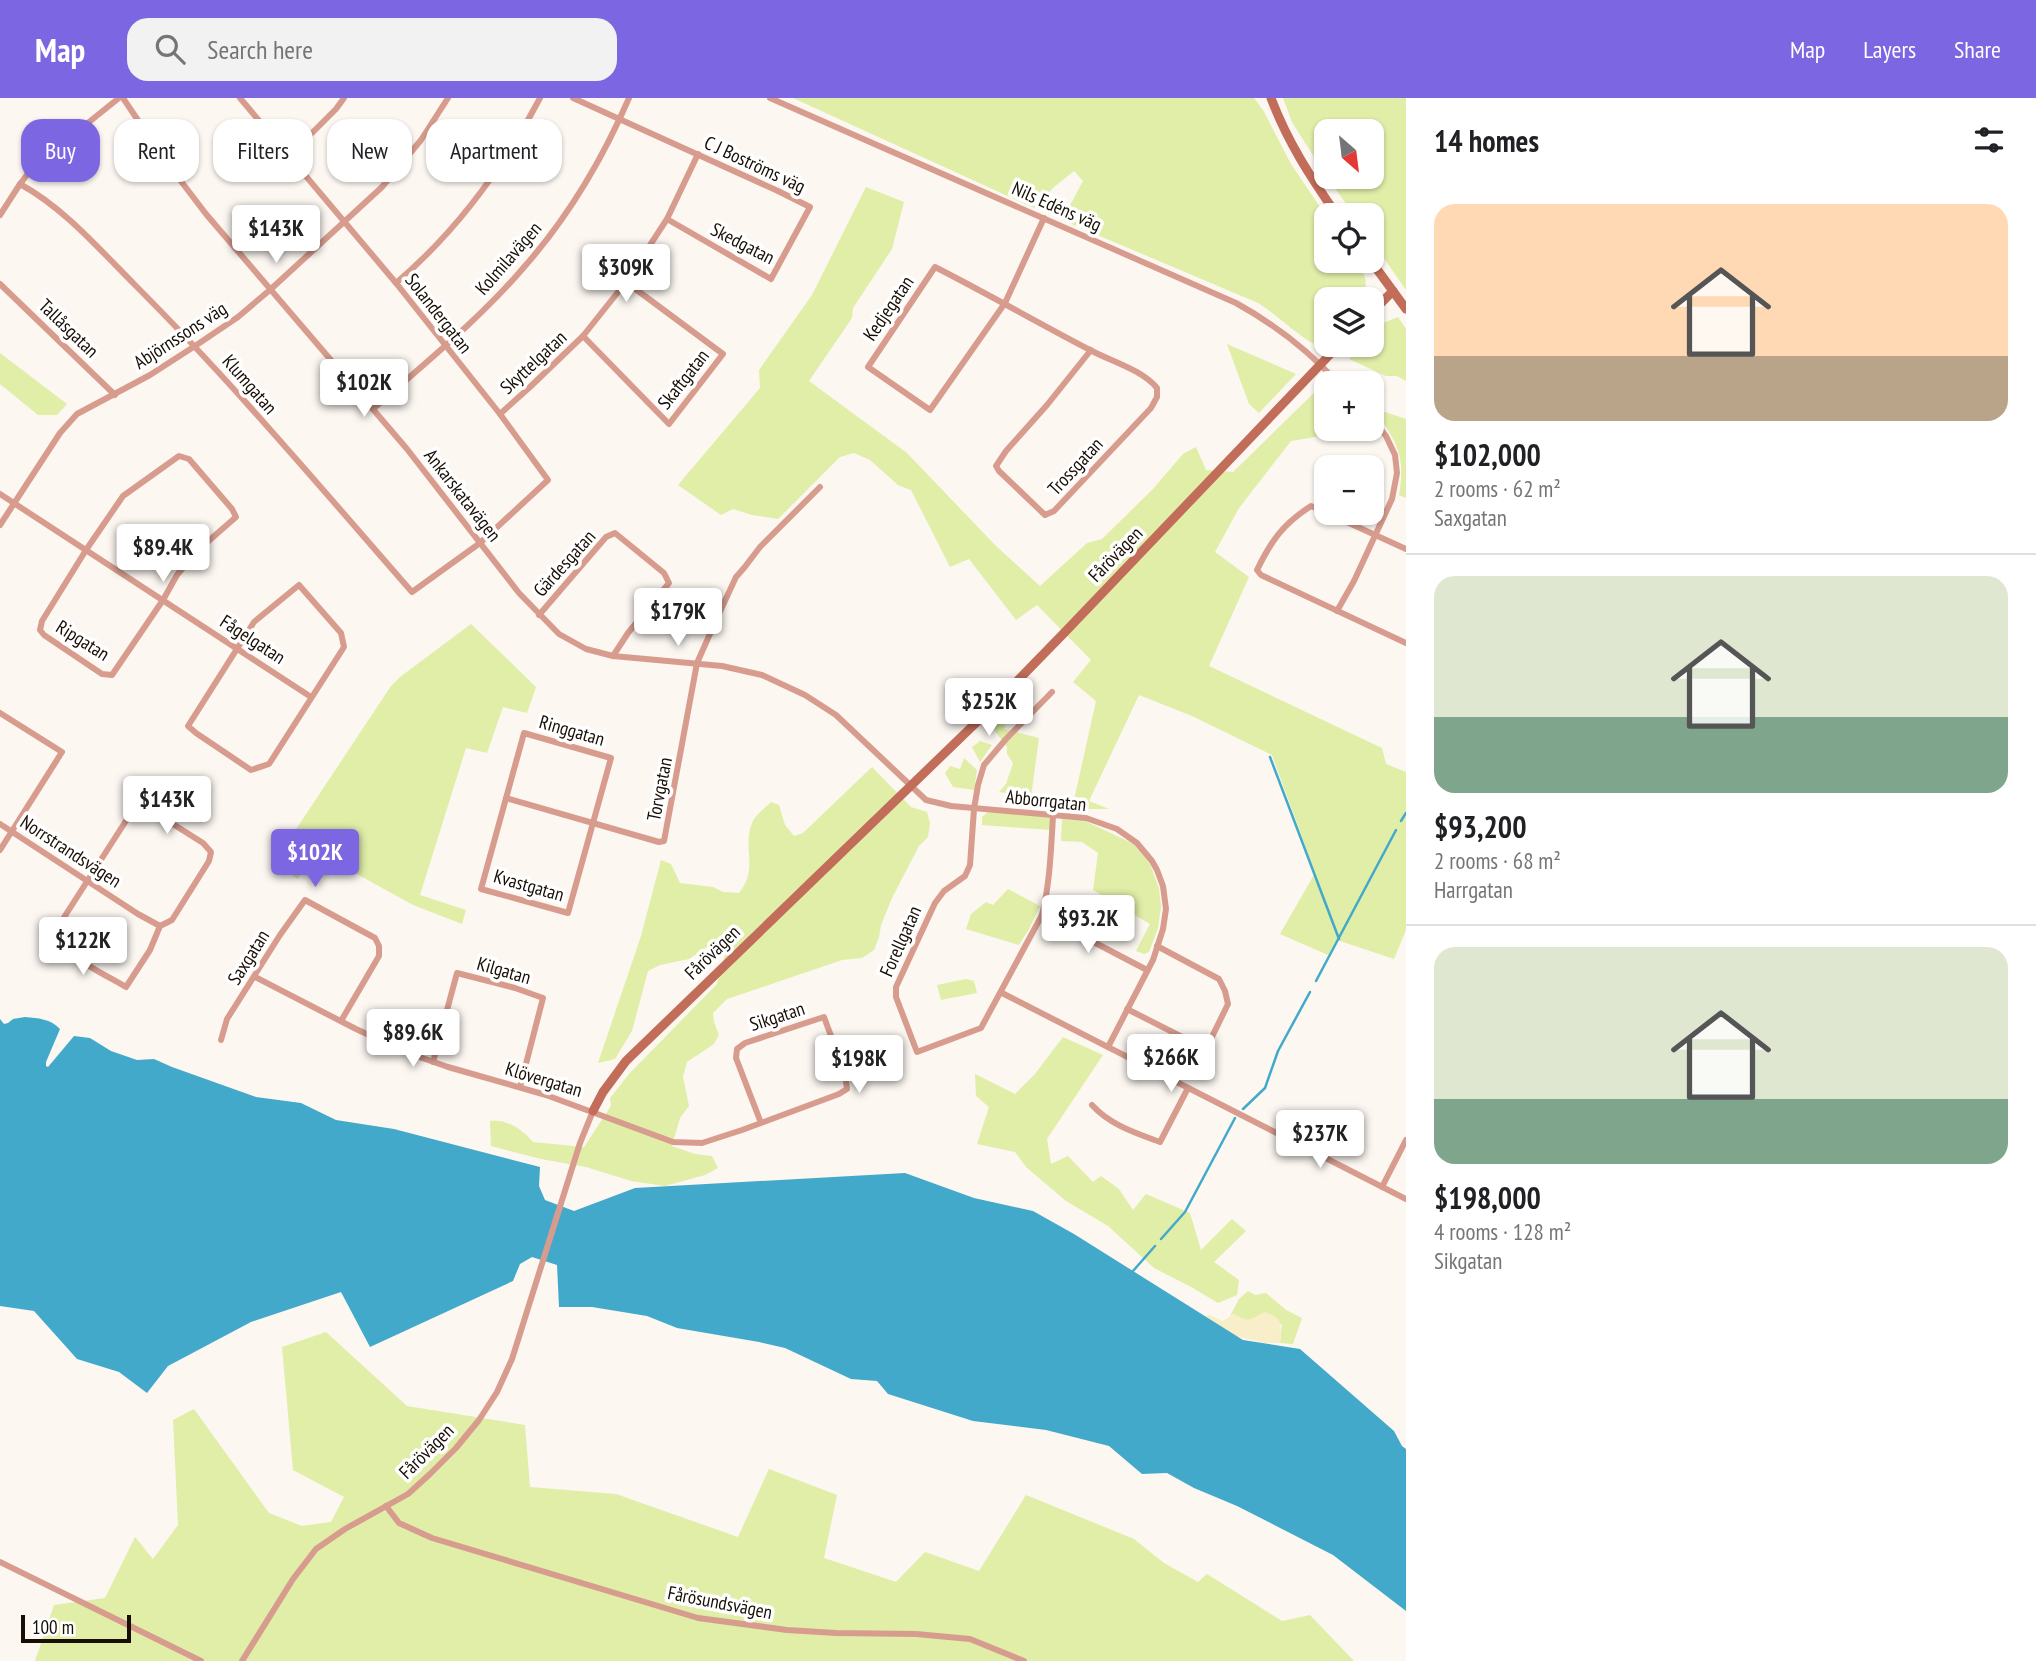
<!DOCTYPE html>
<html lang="en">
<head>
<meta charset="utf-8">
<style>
  :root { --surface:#fff; --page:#f2f2f2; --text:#202124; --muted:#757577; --line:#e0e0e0; --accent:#7d66e1 }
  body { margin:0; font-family:"PT Sans Narrow",sans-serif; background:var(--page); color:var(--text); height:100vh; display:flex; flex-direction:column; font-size:26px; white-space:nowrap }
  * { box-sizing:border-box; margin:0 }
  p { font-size:23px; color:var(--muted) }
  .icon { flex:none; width:38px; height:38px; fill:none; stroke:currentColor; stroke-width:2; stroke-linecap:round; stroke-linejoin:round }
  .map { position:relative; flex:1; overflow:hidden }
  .sheet { display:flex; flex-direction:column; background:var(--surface); width:630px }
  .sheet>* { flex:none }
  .banner { position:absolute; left:21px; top:21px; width:665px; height:63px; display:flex; gap:14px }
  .needle { width:46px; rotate:152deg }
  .buttons { position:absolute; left:1314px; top:21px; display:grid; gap:14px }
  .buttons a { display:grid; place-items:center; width:70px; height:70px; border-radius:14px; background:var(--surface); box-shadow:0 2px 5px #0004; font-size:35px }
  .scale { position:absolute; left:21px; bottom:18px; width:110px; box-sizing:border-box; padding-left:7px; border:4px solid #170f06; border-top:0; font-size:19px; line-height:24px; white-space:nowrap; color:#170f06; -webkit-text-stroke:5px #fff; paint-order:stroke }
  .price { position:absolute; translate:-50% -60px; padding:0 16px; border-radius:7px; background:#fff; color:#222; font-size:23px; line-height:46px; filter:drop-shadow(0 2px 4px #0008) }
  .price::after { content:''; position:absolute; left:50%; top:42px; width:21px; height:16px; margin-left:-10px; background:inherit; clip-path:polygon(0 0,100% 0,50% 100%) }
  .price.active { background:var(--accent); color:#fff }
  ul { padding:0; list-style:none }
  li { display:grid; align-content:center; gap:14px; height:371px; padding:0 28px }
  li+li { border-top:2px solid var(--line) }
  li span { display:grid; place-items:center; height:217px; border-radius:21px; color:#555 }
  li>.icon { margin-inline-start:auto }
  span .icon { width:126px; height:126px; fill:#fffc; stroke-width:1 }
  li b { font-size:30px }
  h2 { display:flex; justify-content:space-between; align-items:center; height:84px; padding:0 28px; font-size:30px }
  .pill { padding:0 24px; border-radius:21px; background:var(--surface); box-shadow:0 2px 5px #0004; font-size:24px; line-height:63px }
  .pill.active { background:var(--accent); color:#fff }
  header { display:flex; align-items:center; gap:42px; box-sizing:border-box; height:98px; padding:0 35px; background:var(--accent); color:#fff }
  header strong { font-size:33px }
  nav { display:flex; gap:38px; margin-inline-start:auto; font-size:24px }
  .search { width:490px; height:63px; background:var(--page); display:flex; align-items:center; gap:18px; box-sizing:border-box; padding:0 24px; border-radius:21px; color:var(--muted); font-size:26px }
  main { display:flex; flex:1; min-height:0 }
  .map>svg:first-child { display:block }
  .green { fill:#e0eea8 }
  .sand { fill:#f8eec9 }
  .water { fill:#43a9cb }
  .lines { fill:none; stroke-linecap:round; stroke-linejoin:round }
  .stream { stroke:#43a9cb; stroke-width:2.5 }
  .street { stroke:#d79c8e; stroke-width:6 }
  .secondary { stroke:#c26d5a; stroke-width:9 }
  .labels { text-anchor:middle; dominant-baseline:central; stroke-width:7; stroke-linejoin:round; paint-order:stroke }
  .street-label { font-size:19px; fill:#170f06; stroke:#fff }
</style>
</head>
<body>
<header>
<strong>Map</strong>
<div class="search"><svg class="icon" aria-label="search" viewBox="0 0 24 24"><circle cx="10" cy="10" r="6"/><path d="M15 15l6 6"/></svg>Search here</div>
<nav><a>Map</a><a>Layers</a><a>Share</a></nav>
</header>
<main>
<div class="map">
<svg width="1406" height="1563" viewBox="0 0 1406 1563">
  <rect width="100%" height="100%" fill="#fcf7f1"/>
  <g class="green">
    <path d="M793 0H1254L1263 12 1291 66 1326 118V163H1357L1365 179 1367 201H1326V244L1316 247C1295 236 1279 218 1258 205L1062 122 1083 83 1074 73 1054 89 1034 110Z"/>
    <polygon points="1283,0 1406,0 1406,192 1372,143 1372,117 1354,117 1327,79 1372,79 1372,33 1326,33 1326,78 1292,24"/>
    <polygon points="866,89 904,104 892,151 853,210 852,220 809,283 907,355 996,448 1040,488 1087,445 1102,441 1153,391 1183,356 1196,349 1206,372 1233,374 1321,288 1326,294 1326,331 1364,331 1291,343 1239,410 1215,454 1249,479 1209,568 1382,650 1386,666 1406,674 1406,832 1394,861 1337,842 1328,857 1280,836 1315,775 1272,657 1192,618 1139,597 1089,703 1109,711 1072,711 1096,603 1073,584 1091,562 1037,507 1016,522 969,461 950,469 911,392 898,387 870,362 854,355 840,359 778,421 752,417 733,411 721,417 678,387 760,290 759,272 812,197"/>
    <polygon points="1398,219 1406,231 1406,283 1397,278 1386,278 1349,261 1363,247 1372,247 1372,237 1383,225"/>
    <polygon points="1227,246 1296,276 1259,315 1249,306"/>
    <polygon points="0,255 67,306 57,317 38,317 0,286"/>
    <path d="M1382 313 1406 321V400L1399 397C1406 359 1397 345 1377 315Z"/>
    <polygon points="471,526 536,589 527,615 503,609 487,655 466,650 420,797 466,812 462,826 413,807 315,753 298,781 273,766 391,588 400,579"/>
    <polygon points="1000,624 1006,627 1004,631 1039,640 1031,699 999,694 1006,686 1013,665 1007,656 1007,649 992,629"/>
    <polygon points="980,643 992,647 980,664 972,649"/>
    <polygon points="964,660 977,672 974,692 953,689 945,675 950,668 960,671"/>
    <path d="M872 669 911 709 927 714 930 725 928 739 919 748 892 800 881 827 879 839 874 852 862 860 842 862 727 901 713 915 714 924 719 937 714 946 687 964 683 979 689 1008 680 1020 672 1048 695 1056 712 1058 718 1070 705 1077 665 1088 631 1083 586 1069 541 1061 491 1048 490 1023C507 1021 522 1031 533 1044L584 1049 611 1008 610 1000 629 976 717 886 725 857 722 839 689 861 660 867 648 873 632 933 615 961 598 965 641 838 661 762 671 766 680 785 713 789 723 794 739 795C759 771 742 750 752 725 755 717 765 710 771 704L779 707 785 727 794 738 803 735Z"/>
    <polygon points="988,714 1049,719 1051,723 1050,732 982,727 982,719"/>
    <polygon points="1062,721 1083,722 1134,746 1150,766 1159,790 1161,809 1158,830 1149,854 1144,856 1136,853 1150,826 1093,792 1098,755 1082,744 1061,743"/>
    <polygon points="1008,791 1040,808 1029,831 1019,847 966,831 971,816 986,804 993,807"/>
    <polygon points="966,881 974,883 977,895 941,902 937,887"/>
    <polygon points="1063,939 1103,957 1047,1041 1051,1066 1068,1058 1093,1084 1101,1078 1119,1091 1133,1112 1146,1096 1190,1115 1201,1152 1232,1121 1246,1133 1214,1164 1239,1182 1237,1197 1218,1205 1193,1190 1154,1170 1108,1128 1066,1103 1026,1069 1015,1054 977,1046 989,1009 976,998 975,976 1015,996 1035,976"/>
    <path d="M1248 1193 1255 1197 1266 1195 1286 1212 1302 1220 1293 1246 1280 1245 1282 1227 1263 1215C1249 1224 1249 1224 1233 1216L1230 1218 1239 1201Z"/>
    <polygon points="326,1234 407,1308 525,1327 530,1389 616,1396 738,1439 769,1371 837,1397 824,1460 896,1484 925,1454 979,1473 1026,1397 1134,1441 1164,1465 1198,1484 1207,1476 1282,1523 1310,1517 1354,1563 35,1563 54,1507 105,1500 135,1439 153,1461 178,1427 173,1322 194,1311 269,1415 302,1428 331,1424 344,1399 293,1372 282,1249"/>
  </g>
  <path class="sand" d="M1265 1214C1283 1219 1282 1229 1280 1245H1266L1218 1234 1202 1219 1209 1217 1223 1223 1233 1216C1253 1226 1248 1221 1265 1214Z"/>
  <path class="water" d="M25 919C38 920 51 921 60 931L46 964V968L48 969 74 938 90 940 111 953 137 962 154 961 172 969 256 999 301 1005 336 1022 394 1031 540 1069 539 1088 545 1102 574 1113 635 1090 905 1075 974 1100 1033 1113 1074 1136 1243 1242 1300 1251 1394 1333 1402 1348 1406 1351V1513L1333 1457 1237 1408 1194 1390 1167 1375 1142 1376 1109 1348 1046 1332 973 1323 888 1296 877 1283 851 1281 785 1250 759 1244 677 1230 647 1218 592 1209H559L557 1167 532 1159 520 1166 513 1183 370 1249 341 1194 251 1224 168 1268 147 1295 119 1274 77 1261 34 1213 0 1208V921L4 926 8 925 13 921Z"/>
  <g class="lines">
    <g class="stream">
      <polyline points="1270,659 1339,841"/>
      <polyline points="1401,723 1406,715"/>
      <polyline points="1316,883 1396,732"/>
      <polyline points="1243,1011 1265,990 1278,953 1310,894"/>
      <polyline points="1161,1141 1185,1114 1235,1020"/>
      <polyline points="1133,1173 1155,1148"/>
    </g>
    <g class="street">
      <polyline points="123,0 164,61 206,116 407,351 519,495 559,536 586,551 613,558 722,568 762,577 805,597 836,617 926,702 951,708 1086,720 1117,731 1137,745 1152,763 1157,772 1163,788 1166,811 1163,831 1153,862 1108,949"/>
      <polyline points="573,0 778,93 810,109 771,181 667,121"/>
      <path d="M770 0 1236 205C1274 226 1309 253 1338 285"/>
      <polyline points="290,57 336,11 344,0"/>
      <path d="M20 86C64 110 99 151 135 187 232 284 321 390 412 494L480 445 548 382 500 316 396 185 240 0"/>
      <polyline points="0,117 20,86 33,69 119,0"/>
      <path d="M1044 120 1005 205 930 312 868 269 935 169C988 196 1040 226 1092 253 1113 264 1142 272 1157 290V299L1151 310 1054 413 1045 417 999 373 996 368 1006 353 1047 307 1091 252"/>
      <path d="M396 185C456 134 503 70 540 0"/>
      <polyline points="0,186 115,297"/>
      <polyline points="583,238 669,326 723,256 626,184"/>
      <path d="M373 311C425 265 480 221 525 168 568 119 603 60 629 0"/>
      <polyline points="500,316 530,289 583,238 626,184 667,121 698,56"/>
      <polygon points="179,358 189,361 232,411 236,419 196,454 177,477 163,502 112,577 102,576 44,537 40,532 42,523 86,452 123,398"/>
      <polyline points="0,396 311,599"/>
      <path d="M1326 414 1311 408C1283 426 1271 443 1257 472L1261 477 1406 545"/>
      <polyline points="1327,415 1406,451"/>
      <polyline points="0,427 60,335 77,316 150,277 195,248 238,219 271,191 382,89 421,42 448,0"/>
      <polygon points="299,487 341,535 344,549 269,666 251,672 196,635 188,628 254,524"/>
      <polyline points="1337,513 1354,483 1392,401 1397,375 1395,357 1386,338 1372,320"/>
      <polyline points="539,517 606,439 615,435 664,475 669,485 628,535 613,558"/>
      <path d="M1052 594 1006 641 984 667 978 687 974 711 970 767 965 778 944 793 935 805 896 889V899L917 954 981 930 1042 817C1050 785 1051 751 1053 718"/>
      <polyline points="0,615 62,654 0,752"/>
      <polygon points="524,635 611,660 568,815 481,791"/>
      <polyline points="506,700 659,744 664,743 697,565 717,520 736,479 744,470 760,449 820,389"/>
      <path d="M138 704 203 745 211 754 209 763 172 822 160 828 150 852 126 889C108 878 56 854 54 835Z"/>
      <polyline points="0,726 138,816 160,828"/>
      <polyline points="1042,817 1147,872"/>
      <polyline points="255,879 356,931 408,955 448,969 546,997 673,1044 702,1045 742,1032 839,996 847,991 845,976 824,919 745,945 737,951 736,960 761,1025"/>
      <polyline points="1002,895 1406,1101"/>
      <polyline points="1127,911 1206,951 1228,906 1225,893 1219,881 1157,848"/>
      <polyline points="221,942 227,921 280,837 305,802 375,840 379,848 379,858 341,923"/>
      <polyline points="433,964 457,875 515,890 543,900 520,989"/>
      <path d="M1092 1007C1110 1027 1136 1035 1160 1044L1188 990"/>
      <polyline points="1382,1089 1406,1042"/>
      <polyline points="386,1408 399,1425 432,1440 698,1520 787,1532 836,1535 916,1536 970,1541 1024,1563"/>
      <polyline points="0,1464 201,1563"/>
      <polyline points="242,1563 293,1481 316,1451 345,1431 408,1396 430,1376 456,1350 479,1322 497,1294 512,1261 580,1045 593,1013"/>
    </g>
    <g class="secondary">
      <path d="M1271 0C1287 43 1311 80 1337 117"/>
      <polyline points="1371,163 1406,211"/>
      <polyline points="1372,214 1393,193"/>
      <polyline points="593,1013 603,994 626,963 983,618 1065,534 1339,247"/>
    </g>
  </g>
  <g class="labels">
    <g class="street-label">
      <text transform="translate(755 66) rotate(25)">C J Boströms väg</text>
      <text transform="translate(1057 108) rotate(24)">Nils Edéns väg</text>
      <text transform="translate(743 145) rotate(27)">Skedgatan</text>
      <text transform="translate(508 160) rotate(-49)">Kolmilavägen</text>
      <text transform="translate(888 210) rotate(-56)">Kedjegatan</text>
      <text transform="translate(439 215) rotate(52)">Solandergatan</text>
      <text transform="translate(69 230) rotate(44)">Tallåsgatan</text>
      <text transform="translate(180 237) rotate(-33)">Abjörnssons väg</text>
      <text transform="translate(533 264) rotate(-43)">Skyttelgatan</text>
      <text transform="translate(683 281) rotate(-52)">Skaftgatan</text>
      <text transform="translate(250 286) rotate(49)">Klumgatan</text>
      <text transform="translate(1075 368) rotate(-47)">Trossgatan</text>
      <text transform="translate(463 397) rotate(52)">Ankarskatavägen</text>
      <text transform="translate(1115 456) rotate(-46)">Fårövägen</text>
      <text transform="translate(564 465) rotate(-48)">Gärdesgatan</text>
      <text transform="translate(253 541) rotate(33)">Fågelgatan</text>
      <text transform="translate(83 542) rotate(32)">Ripgatan</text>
      <text transform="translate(572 632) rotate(16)">Ringgatan</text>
      <text transform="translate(659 691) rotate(-79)">Torvgatan</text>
      <text transform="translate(1046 702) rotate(6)">Abborrgatan</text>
      <text transform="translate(71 753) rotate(33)">Norrstrandsvägen</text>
      <text transform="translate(529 787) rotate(16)">Kvastgatan</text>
      <text transform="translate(900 843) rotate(-66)">Forellgatan</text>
      <text transform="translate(712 854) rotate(-44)">Fårövägen</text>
      <text transform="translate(248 859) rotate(-58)">Saxgatan</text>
      <text transform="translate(504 872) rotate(16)">Kilgatan</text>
      <text transform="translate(777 918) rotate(-18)">Sikgatan</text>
      <text transform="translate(544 981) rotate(17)">Klövergatan</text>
      <text transform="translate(426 1353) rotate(-45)">Fårövägen</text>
      <text transform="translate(720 1504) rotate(11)">Fårösundsvägen</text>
    </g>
  </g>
</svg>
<div class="buttons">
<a><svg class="needle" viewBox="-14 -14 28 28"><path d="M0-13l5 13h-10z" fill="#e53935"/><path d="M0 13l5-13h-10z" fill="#757577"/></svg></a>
<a><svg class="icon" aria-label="locate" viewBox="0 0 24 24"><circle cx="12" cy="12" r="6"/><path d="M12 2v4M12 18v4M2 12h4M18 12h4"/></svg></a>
<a><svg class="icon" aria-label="layers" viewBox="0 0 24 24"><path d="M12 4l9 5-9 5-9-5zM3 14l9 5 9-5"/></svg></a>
<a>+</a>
<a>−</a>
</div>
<div class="scale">100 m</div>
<b class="price" style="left:276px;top:167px">$143K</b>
<b class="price" style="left:626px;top:206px">$309K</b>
<b class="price" style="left:364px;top:321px">$102K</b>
<b class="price" style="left:163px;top:486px">$89.4K</b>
<b class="price" style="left:678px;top:550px">$179K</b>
<b class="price" style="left:989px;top:640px">$252K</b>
<b class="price" style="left:167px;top:738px">$143K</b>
<b class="price active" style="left:315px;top:791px">$102K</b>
<b class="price" style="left:1088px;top:857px">$93.2K</b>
<b class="price" style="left:83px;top:879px">$122K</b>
<b class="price" style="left:413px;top:971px">$89.6K</b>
<b class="price" style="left:1171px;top:996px">$266K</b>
<b class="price" style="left:859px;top:997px">$198K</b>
<b class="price" style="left:1320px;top:1072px">$237K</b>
<div class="banner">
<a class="pill active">Buy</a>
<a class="pill">Rent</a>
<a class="pill">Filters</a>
<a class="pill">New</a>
<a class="pill">Apartment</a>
</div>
</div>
<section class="sheet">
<h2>14 homes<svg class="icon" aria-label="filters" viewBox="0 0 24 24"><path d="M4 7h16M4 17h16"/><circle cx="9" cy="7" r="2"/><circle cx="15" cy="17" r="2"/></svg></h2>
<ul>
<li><span style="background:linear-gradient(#ffd9b3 70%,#b9a48a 0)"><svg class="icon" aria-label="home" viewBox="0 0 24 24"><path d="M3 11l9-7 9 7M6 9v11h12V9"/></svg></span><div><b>$102,000</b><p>2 rooms · 62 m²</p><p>Saxgatan</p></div></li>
<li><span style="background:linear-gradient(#dfe7d0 65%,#7fa58c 0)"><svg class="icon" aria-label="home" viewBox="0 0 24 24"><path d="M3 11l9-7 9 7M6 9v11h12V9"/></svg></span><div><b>$93,200</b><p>2 rooms · 68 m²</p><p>Harrgatan</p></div></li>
<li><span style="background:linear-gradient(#dfe7d0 70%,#7fa58c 0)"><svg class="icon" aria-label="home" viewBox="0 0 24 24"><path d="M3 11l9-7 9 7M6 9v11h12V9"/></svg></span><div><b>$198,000</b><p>4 rooms · 128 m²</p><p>Sikgatan</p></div></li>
</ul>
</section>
</main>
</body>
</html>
